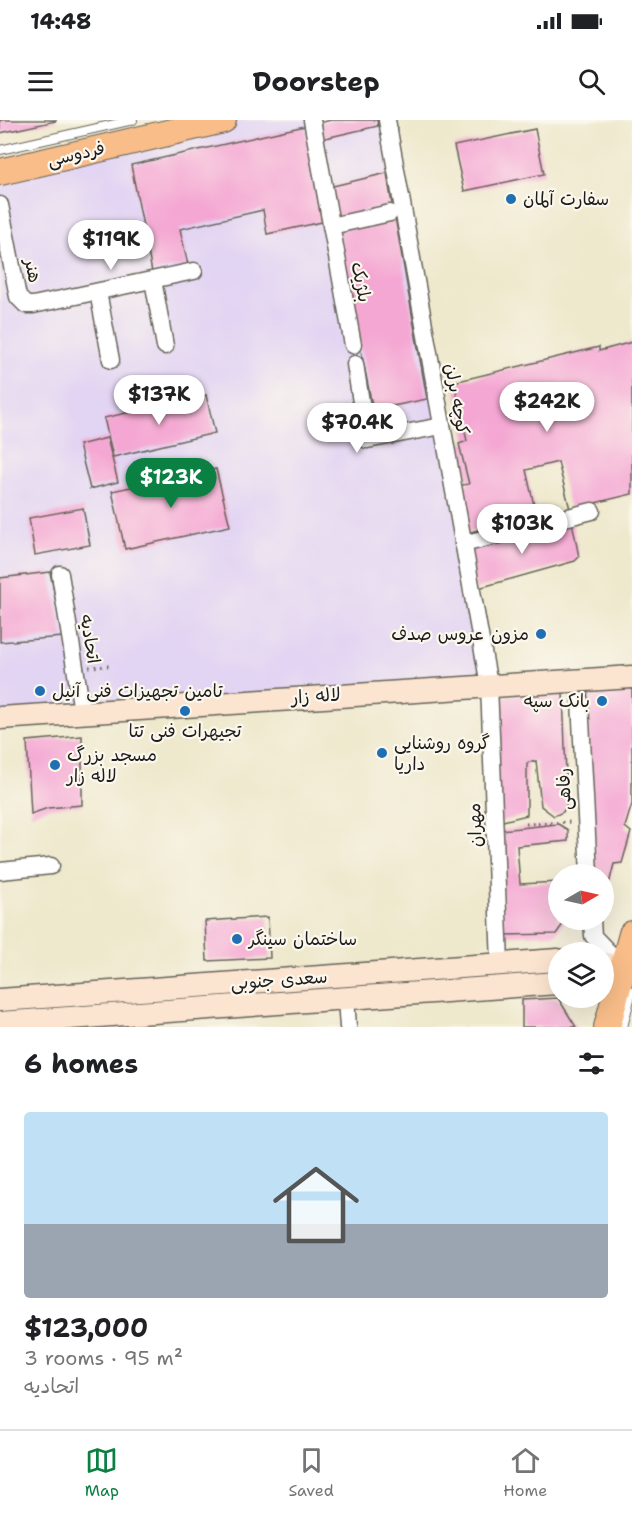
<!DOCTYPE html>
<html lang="en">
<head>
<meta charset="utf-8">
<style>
  :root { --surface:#fff; --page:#f2f2f2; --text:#202124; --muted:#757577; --line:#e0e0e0; --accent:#0b8043 }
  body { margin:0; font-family:"Shantell Sans","Playpen Sans Arabic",sans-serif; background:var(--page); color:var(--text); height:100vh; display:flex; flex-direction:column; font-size:22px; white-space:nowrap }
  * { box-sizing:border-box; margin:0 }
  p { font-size:20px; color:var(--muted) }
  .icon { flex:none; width:33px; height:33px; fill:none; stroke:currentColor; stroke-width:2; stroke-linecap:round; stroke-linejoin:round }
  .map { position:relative; height:907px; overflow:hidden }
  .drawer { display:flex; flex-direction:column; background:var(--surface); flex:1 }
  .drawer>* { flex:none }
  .needle { width:39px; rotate:81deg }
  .buttons { position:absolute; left:548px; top:744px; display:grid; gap:12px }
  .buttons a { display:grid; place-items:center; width:66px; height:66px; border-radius:50%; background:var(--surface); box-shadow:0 6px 24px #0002; font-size:30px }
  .price { position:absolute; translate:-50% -51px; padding:0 14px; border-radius:21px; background:#fff; color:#222; font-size:20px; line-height:39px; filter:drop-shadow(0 2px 3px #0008) }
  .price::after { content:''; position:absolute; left:50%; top:36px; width:18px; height:14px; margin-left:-9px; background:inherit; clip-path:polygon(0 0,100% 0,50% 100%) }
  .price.selected { background:var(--accent); color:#fff }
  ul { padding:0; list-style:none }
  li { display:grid; align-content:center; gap:12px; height:318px; padding:0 24px }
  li+li { border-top:2px solid var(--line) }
  li span { display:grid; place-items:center; height:186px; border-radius:6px; color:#555 }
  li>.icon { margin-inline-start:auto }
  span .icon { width:108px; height:108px; fill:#fffc; stroke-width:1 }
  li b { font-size:26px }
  h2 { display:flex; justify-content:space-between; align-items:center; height:72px; padding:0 24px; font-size:26px }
  .status { display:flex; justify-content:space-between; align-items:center; height:42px; padding:0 30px; background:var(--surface); direction:ltr }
  .status svg { height:16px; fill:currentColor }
  header { display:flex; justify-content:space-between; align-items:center; height:78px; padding:0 24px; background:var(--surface); font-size:27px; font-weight:700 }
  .tab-bar { display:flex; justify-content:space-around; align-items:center; height:84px; border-top:2px solid var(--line); background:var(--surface); font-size:16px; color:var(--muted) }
  .tab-bar a { display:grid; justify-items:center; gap:3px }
  .tab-bar .selected { color:var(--accent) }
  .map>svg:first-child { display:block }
  .built { fill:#e2d4f3 }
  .building { fill:#f4a7d3 }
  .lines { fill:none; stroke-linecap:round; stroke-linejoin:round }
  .lane-casing { stroke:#66635a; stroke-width:10 }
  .street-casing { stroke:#66635a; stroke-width:19 }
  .secondary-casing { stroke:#66635a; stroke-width:25 }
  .primary-casing { stroke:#66635a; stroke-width:28 }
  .path { stroke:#66635a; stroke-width:3; stroke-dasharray:1.5 4.5; stroke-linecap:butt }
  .lane { stroke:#fff; stroke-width:8 }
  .street { stroke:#fff; stroke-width:16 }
  .secondary { stroke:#fce5d0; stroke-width:22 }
  .primary { stroke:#f8bd89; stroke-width:26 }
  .poi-dot { fill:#1f6fb2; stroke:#fbf7ec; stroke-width:2 }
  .labels { text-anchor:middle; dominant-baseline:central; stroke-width:4.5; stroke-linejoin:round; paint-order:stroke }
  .street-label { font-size:18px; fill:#1c1c1c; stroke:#fbf7ec }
  .poi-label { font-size:18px; fill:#1c1c1c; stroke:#fbf7ec; text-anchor:start }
</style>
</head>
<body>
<div class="status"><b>14:48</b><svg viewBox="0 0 49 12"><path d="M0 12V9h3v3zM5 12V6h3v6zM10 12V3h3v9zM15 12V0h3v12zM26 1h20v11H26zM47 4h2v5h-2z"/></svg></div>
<header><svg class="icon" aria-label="menu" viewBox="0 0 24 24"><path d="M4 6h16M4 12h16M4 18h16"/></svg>Doorstep<svg class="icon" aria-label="search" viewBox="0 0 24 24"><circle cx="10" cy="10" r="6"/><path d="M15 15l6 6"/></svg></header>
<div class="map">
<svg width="632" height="907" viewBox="0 0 632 907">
  <rect width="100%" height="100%" fill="#fbf7ec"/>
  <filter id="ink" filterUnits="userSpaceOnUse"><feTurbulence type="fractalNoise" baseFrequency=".0167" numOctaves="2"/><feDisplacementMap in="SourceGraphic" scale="12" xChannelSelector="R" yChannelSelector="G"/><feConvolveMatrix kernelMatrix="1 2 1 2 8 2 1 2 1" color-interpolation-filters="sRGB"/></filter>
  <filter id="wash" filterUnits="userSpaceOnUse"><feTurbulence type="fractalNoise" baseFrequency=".008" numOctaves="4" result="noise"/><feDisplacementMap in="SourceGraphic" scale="24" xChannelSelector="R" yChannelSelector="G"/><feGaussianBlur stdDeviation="1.35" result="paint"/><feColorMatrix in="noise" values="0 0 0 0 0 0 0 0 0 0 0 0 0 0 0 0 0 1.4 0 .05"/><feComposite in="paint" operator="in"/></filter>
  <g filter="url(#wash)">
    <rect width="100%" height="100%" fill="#eee8cc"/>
    <polygon class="built" points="223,0 387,0 489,565 0,596 0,52"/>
    <g id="blocks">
      <g class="building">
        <polygon points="0,0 56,0 56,1 0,13"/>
        <polygon points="331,0 377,0 378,6 321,19 319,3"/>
        <polygon points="305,6 322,102 267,114 263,90 180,109 188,145 152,152 131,45"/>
        <polygon points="535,9 544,54 464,71 454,26"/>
        <polygon points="387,53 392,85 336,97 329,67"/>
        <polygon points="395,97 427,279 373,290 337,111"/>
        <polygon points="632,222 632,374 570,389 558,342 526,350 536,394 467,413 457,366 469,364 459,324 467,321 454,262 599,227 599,231"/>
        <polygon points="206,275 215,313 113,337 104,298"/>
        <polygon points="107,318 118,362 90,369 79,325"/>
        <polygon points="216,349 230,406 125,429 112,371"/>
        <polygon points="83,388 90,425 35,435 29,398"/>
        <polygon points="572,402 579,437 575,441 475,469 467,427"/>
        <polygon points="50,452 63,517 0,522 0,458"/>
        <polygon points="632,565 632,684 625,707 631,712 622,743 614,744 607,772 603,771 603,754 596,754 587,584 588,568"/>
        <polygon points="563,572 567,683 563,692 554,696 541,686 536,641 527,643 527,695 499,702 493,576"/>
        <polygon points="82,616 82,685 48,688 31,694 27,621"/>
        <polygon points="558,704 568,710 568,721 517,726 520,764 558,762 558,800 566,800 556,814 504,815 500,710"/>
        <polygon points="268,797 270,838 207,841 205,801"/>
        <polygon points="558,878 576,907 522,907 522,880"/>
      </g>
    </g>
  </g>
  <g filter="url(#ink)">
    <use href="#blocks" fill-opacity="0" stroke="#66635a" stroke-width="1.5"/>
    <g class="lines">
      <g class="lane-casing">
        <g id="lane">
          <polyline points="0,30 133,0"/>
          <polyline points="623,907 632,871"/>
        </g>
      </g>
      <g class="street-casing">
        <g id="street">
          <polyline points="312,0 353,225"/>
          <polyline points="387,0 489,565 500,843"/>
          <polyline points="0,85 18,177 26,185 33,185 194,151"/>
          <polyline points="331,106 390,93"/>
          <polyline points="153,160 165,226"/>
          <polyline points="98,172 111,240"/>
          <polyline points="355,244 367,320 442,306"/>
          <polyline points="463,424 592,391"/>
          <polyline points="60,454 82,591"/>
          <polyline points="580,581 589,754"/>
          <polyline points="0,751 51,746"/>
          <polyline points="592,800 593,816 623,847"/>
          <polyline points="346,879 348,907"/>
        </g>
      </g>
      <g class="secondary-casing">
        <g id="secondary">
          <polyline points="0,598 632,557"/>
          <polyline points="603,844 632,847"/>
          <polyline points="0,880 558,840"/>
          <polyline points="0,903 558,863"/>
        </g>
      </g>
      <g class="primary-casing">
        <g id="primary">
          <polyline points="0,52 223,0"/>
          <polyline points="607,907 632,814"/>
        </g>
      </g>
      <g class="path">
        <polyline points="89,547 109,546"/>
        <polyline points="526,704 571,702"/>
      </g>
      <use href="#lane" class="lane"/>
      <use href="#street" class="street"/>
      <use href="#secondary" class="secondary"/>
      <use href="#primary" class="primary"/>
    </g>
  </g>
  <g class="poi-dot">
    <circle cx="511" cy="79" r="6"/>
    <circle cx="541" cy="514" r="6"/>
    <circle cx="40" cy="571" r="6"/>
    <circle cx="602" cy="581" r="6"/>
    <circle cx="185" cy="591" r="6"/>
    <circle cx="382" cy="633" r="6"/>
    <circle cx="55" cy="645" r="6"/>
    <circle cx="237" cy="819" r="6"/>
  </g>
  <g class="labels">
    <g class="street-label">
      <text transform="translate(76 34) rotate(-13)">فردوسی</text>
      <text transform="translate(33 151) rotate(79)">هنر</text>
      <text transform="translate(361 162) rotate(79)">بلژیک</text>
      <text transform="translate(457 279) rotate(80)">کوچه برلن</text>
      <text transform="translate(90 519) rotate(81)">اتحادیه</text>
      <text transform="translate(316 576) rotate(-4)">لاله زار</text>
      <text transform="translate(564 669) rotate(-92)">رفاهی</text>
      <text transform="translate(475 705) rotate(-92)">مهران</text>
      <text transform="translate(279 860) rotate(-4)">سعدی جنوبی</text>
    </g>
    <g class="poi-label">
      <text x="523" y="79">سفارت آلمان</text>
      <text x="529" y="514" text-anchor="end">مزون عروس صدف</text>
      <text x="52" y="571">تامین تجهیزات فنی آنیل</text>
      <text x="590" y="581" text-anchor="end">بانک سپه</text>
      <text x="185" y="611" text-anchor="middle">تجیهرات فنی تتا</text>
      <text x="394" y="623">گروه روشنایی<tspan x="394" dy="21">داریا</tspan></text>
      <text x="67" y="635">مسجد بزرگ<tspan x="67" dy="21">لاله زار</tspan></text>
      <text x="249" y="819">ساختمان سینگر</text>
    </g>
  </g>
</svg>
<div class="buttons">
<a><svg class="needle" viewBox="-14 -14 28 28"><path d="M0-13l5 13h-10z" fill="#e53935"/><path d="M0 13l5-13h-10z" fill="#757577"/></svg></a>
<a><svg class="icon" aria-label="layers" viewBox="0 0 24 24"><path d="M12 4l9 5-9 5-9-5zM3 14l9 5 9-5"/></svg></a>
</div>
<b class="price" style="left:111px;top:151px">$119K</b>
<b class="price" style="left:159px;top:306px">$137K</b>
<b class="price" style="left:547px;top:313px">$242K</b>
<b class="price" style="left:357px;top:334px">$70.4K</b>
<b class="price selected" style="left:171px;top:389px">$123K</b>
<b class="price" style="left:522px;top:435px">$103K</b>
</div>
<section class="drawer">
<h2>6 homes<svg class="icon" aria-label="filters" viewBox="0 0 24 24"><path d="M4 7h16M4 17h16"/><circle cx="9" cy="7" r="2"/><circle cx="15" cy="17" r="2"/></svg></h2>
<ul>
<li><span style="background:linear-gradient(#bfe0f5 60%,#9aa5b1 0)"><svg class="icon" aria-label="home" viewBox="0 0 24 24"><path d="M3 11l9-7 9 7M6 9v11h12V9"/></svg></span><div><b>$123,000</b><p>3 rooms · 95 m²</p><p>اتحادیه</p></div></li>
</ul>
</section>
<nav class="tab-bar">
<a class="selected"><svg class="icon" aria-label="map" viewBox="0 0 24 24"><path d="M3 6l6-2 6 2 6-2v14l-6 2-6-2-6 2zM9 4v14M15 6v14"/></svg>Map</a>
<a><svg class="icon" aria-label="saved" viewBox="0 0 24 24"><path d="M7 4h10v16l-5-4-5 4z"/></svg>Saved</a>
<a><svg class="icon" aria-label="home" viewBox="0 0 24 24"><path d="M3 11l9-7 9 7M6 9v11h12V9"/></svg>Home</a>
</nav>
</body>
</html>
